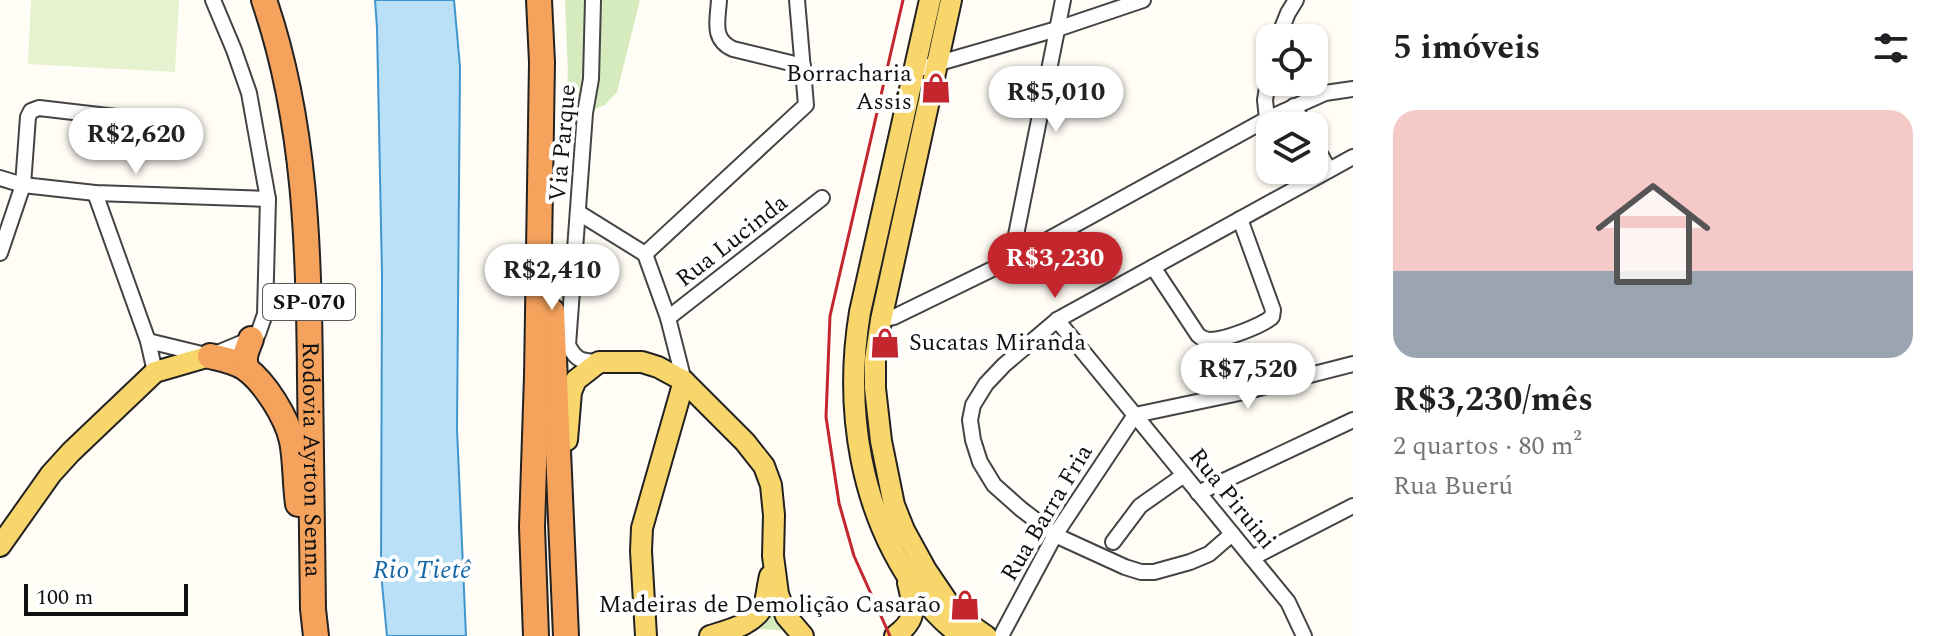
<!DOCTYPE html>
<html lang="pt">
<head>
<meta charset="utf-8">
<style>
  :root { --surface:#fff; --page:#f6f6f6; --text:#202124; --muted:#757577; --accent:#c4262e }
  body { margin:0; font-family:Spectral,serif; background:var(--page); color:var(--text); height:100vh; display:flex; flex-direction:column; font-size:30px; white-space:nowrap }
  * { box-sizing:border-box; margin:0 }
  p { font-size:26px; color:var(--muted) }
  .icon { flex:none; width:44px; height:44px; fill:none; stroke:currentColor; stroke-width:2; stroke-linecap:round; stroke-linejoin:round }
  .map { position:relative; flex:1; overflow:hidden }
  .side { display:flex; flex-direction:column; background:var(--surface); width:600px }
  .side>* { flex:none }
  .tools { position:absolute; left:1256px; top:24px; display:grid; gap:16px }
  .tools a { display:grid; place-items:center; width:72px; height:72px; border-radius:16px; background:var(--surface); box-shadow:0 2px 6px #0004; font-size:40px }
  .scale { position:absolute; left:24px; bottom:20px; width:164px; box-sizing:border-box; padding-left:8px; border:4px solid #111; border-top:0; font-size:22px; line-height:28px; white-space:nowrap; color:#111; -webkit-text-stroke:6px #fff; paint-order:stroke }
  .price { position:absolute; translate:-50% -68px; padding:0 18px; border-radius:28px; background:#fff; color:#222; font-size:26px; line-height:52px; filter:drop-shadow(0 2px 4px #0008) }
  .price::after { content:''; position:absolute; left:50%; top:48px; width:24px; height:18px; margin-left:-12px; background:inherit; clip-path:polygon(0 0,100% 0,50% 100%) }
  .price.current { background:var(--accent); color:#fff }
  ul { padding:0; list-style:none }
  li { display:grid; align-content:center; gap:16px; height:424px; padding:0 40px }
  li span { display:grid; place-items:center; height:248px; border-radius:24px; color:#555 }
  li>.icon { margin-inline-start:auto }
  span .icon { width:144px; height:144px; fill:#fffc; stroke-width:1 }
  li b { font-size:34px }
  h2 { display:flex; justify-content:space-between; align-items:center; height:96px; padding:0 40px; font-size:34px }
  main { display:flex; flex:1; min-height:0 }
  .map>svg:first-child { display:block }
  .green { fill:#d5ebbd }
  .pitch { fill:#e6f2cf }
  .water { fill:#b9e0f7; stroke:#3f96cf; stroke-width:2 }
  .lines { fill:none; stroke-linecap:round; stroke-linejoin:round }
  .street-casing { stroke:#444; stroke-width:18 }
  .primary-casing { stroke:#222; stroke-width:24 }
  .highway-casing { stroke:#222; stroke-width:28 }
  .street { stroke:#fff; stroke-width:14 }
  .primary { stroke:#f9d66b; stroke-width:20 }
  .highway { stroke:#f5a25d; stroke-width:24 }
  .rail { stroke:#c4262e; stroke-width:3 }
  .labels { text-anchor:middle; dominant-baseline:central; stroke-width:8; stroke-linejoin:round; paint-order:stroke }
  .shield { fill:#fff; stroke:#585858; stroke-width:2 }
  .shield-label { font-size:22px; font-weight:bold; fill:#111 }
  .poi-label { font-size:24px; fill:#111; stroke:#fff; text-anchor:end }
  .street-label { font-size:24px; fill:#111; stroke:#fff }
  .water-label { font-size:26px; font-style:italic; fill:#1768a6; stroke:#fff }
</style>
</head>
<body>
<main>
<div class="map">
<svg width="1353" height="636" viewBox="0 0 1353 636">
  <rect width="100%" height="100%" fill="#fffdf5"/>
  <g class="green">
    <polygon points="565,0 640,0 617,92 605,105 585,113 565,111 568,72"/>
    <polygon points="772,605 790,631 748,628"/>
  </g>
  <polygon class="pitch" points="31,0 179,0 175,72 28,64"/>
  <polygon class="water" points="375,0 454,0 460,67 457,429 466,636 387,636 381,573 382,275 377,28"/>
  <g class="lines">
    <g class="street-casing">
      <g id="street">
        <path d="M593 0 591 79 585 113 568 345C577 362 582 361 599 362"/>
        <path d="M719 0C718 20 711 39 733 49L803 66"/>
        <polyline points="1278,38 1288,13 1296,0"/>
        <polyline points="915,70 1057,29 1143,0"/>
        <polyline points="1294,106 1305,126"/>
        <polyline points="1267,119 1265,100 1270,69"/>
        <polyline points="1314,143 1329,170"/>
        <polyline points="0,178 23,185 95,193 268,199"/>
        <polyline points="95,193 148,341 155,372"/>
        <polyline points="579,213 645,254 668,318 684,381"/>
        <polyline points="0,253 23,185 28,117 31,111 39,108 142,120"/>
        <polyline points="645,254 806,105 797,0"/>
        <polyline points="1011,260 1063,0"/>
        <path d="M1153 267 1198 335C1202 338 1204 340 1210 340 1225 340 1261 326 1272 317L1273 310 1240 219"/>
        <polyline points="668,318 822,198"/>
        <polyline points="881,320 894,317 1011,260 1267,119 1325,93 1353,89"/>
        <polyline points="1057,320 1288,602 1304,636"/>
        <polyline points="148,341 210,356 251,339 258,334 265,314 268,199 249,93 234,50 213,0"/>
        <polyline points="1135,415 1244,392 1353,364"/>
        <polyline points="1198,493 1353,420"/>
        <polyline points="1232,534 1209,554 1190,562 1154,572 1141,572 1125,567 1055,535 1021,509 994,485 980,462 973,440 970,420 973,405 986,384 1004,365 1057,320 1353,157"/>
        <polyline points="1113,542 1140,506 1184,475"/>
        <polyline points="1252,558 1353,506"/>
        <polyline points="1001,636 1055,535 1135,415"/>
      </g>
    </g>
    <g class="primary-casing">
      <g id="primary">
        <path d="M930 0 860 312C844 409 860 513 919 593 931 609 946 626 963 636"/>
        <polyline points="951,0 881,320 875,360 875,388 881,441 894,505 904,530 926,570 949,604 966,622 986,636"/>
        <polyline points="567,440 571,392 576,380 599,362 642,362 658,367 684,381 745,442 764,466 771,485 774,515 773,556 778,594 786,616 803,636"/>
        <polyline points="0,546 51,474 71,452 155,372 210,356"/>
        <polyline points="646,636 641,551 642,528 684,381"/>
        <path d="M710 636C730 630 757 624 765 602 767 594 768 584 770 576"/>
        <path d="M895 636C918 619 914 608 908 583"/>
      </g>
    </g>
    <g class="highway-casing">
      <g id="highway">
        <path id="s1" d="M264 0C306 122 309 251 310 378 311 455 312 532 313 609L316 636"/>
        <polyline points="552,311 566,636"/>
        <path d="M210 356C222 359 235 361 245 368 265 382 287 418 292 441 296 461 295 483 298 504"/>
        <path d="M247 369C242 358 247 350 251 339"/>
        <polyline points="536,636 532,527 537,376 542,62 539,0"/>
      </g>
    </g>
    <use href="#street" class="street"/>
    <use href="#primary" class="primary"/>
    <use href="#highway" class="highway"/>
    <polyline class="rail" points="890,636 854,556 839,503 826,417 830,316 903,0"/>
  </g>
  <defs>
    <g id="shop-bare" transform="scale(2.4)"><path d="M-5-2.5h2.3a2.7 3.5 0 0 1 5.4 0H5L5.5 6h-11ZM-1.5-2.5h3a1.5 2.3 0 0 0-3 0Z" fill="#c4262e" stroke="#fff" stroke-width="2.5" paint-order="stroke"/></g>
  </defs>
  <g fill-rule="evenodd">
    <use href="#shop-bare" x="936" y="88"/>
    <use href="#shop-bare" x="885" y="343"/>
    <use href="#shop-bare" x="965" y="605"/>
  </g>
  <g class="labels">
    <rect class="shield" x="263" y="284" width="92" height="36" rx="6"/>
    <g class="shield-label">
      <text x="309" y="302">SP-070</text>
    </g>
    <g class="poi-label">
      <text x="912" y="74">Borracharia<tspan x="912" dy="28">Assis</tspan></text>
      <text x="909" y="343" text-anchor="start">Sucatas Miranda</text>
      <text x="941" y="605">Madeiras de Demolição Casarão</text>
    </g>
    <g class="street-label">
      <text transform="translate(563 143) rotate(-85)">Via Parque</text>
      <text transform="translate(732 241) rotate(-38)">Rua Lucinda</text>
      <text stroke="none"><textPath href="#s1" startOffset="464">Rodovia Ayrton Senna</textPath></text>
      <text transform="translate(1232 499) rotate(51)">Rua Piruini</text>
      <text transform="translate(1047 513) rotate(-59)">Rua Barra Fria</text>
    </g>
    <g class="water-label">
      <text x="422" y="570">Rio Tietê</text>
    </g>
  </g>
</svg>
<div class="tools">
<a><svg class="icon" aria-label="locate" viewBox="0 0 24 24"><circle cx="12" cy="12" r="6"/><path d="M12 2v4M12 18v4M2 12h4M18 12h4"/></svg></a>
<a><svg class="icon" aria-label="layers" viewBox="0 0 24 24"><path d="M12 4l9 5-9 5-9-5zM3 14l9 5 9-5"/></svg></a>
</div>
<div class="scale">100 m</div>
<b class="price" style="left:1056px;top:134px">R$5,010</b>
<b class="price" style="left:136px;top:176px">R$2,620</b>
<b class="price current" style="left:1055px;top:300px">R$3,230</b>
<b class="price" style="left:552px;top:312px">R$2,410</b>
<b class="price" style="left:1248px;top:411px">R$7,520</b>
</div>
<section class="side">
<h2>5 imóveis<svg class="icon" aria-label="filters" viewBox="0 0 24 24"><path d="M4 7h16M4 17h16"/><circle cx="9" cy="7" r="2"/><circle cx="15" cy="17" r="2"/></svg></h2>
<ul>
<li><span style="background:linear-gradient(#f6c9c9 65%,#9aa5b1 0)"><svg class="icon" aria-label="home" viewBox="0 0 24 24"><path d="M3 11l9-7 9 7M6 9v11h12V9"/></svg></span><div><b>R$3,230/mês</b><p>2 quartos · 80 m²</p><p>Rua Buerú</p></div></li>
</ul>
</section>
</main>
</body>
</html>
